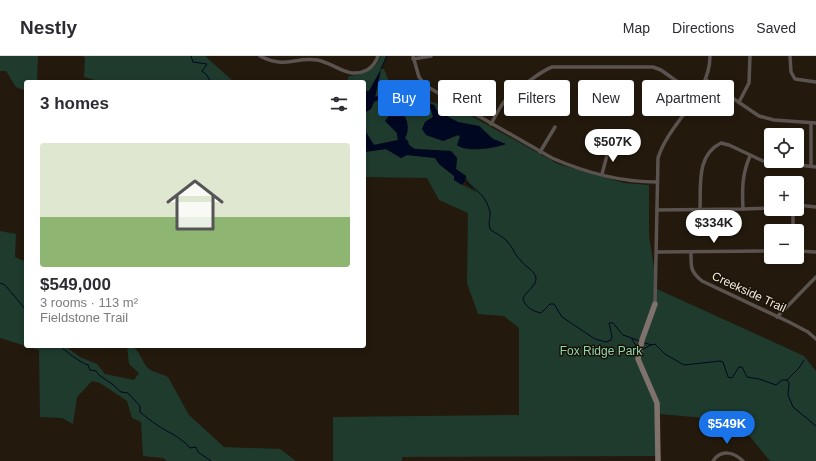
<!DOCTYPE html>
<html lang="en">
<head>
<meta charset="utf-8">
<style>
  :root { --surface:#fff; --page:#f2f2f3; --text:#2b2b33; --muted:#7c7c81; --line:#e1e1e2; --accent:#1a73e8 }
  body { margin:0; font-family:Arial,sans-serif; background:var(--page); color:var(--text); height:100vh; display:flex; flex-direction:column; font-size:15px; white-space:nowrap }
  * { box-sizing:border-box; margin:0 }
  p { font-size:13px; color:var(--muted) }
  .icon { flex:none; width:22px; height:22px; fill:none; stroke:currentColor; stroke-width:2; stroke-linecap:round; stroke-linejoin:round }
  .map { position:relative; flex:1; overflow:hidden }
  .sheet { position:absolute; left:24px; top:24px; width:342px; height:268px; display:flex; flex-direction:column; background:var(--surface); border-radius:4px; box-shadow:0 2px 6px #0003 }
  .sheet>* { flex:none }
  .hud { position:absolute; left:378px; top:24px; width:378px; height:36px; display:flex; gap:8px }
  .controls { position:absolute; left:764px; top:72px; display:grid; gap:8px }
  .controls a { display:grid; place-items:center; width:40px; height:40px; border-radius:4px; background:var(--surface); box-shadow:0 2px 6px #0003; font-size:20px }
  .price { position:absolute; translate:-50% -34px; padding:0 9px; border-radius:14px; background:#fff; color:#222; font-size:13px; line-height:26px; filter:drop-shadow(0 1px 2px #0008) }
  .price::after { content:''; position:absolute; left:50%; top:24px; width:12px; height:9px; margin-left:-6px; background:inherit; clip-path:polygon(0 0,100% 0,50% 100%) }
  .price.current { background:var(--accent); color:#fff }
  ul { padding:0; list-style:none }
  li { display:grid; align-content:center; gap:8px; height:212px; padding:0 16px }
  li+li { border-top:1px solid var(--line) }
  li span { display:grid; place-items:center; height:124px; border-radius:4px; color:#555 }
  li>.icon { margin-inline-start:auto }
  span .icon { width:72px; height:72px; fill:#fffc; stroke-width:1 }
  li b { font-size:17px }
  h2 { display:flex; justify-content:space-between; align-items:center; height:48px; padding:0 16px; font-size:17px }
  .chip { padding:0 14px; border-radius:4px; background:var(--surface); box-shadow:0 2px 6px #0003; font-size:14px; line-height:36px }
  .chip.current { background:var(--accent); color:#fff }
  header { display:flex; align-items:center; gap:24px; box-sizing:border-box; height:56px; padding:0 20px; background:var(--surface); border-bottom:1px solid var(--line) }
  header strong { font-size:19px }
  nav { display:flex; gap:22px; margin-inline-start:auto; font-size:14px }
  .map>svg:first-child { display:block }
  .green { fill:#1e3b2e }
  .water { fill:#000720 }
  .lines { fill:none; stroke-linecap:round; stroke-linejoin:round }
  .stream { stroke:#000720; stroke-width:1 }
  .street { stroke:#5b534f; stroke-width:3.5 }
  .secondary { stroke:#7f726c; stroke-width:5.5 }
  .labels { text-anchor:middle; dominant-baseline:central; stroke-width:3; stroke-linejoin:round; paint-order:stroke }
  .street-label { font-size:12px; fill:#f2ece3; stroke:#1a1105 }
  .park-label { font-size:12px; fill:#8bd5b3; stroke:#1a1105 }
</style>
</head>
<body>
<header>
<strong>Nestly</strong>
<nav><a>Map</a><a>Directions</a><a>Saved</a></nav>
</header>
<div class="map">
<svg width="816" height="405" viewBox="0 0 816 405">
  <rect width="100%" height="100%" fill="#231a0d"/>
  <g class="green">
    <polygon points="0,0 38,0 37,26 26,26 26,35 16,31 6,15 0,15"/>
    <polygon points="83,0 205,0 234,26 102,26 84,21 85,2"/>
    <path d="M381 0H386L381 13H384L389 26 390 36 375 41 381 15 369 35H364V26H347L349 20C363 19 375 14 381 0Z"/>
    <path d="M385 41 399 42 403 46 421 51 423 53H431L433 61 425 66 443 85 458 79 460 80 457 89C471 95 490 94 505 88L493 83 479 70 458 66 437 55 434 49 416 42 444 49 448 47 558 108 624 127 649 129V179L657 233 804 300 816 315V405H770L748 378 704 362 660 358H656V400L402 401V405H333V361L519 359V272L504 260 478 258 467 227 468 157 439 144 427 122 364 121V96L386 93 401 102 407 99 435 102 439 108 455 120 454 124 476 136 467 124 466 120 456 113 457 102 451 95 414 93 409 89 405 82 385 64 397 77 398 84 374 89 364 73V57L371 53 374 46Z"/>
    <path d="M0 175 16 178 15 201 26 206V290H65L80 301 97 308 105 318 134 324 139 317 129 308 127 290C140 290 140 304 148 312 152 316 163 318 168 321L189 359 224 391 280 393 296 405H167L163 402 143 400 141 366 132 362 127 345 100 327 92 325 77 341 73 368 62 362 40 361 39 294 0 282Z"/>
  </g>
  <g class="water">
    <path d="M381 13 375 41 390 36 401 38 434 49 437 55 458 66 479 70 493 83 506 88C495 92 466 97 457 89L460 81 458 79 443 85 426 79 422 73 425 66 433 61 431 53H423C420 50 391 40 386 41 382 41 378 44 374 46L371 53 364 57V35H369Z"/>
    <path d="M398 52C407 59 411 73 405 82L408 85 409 89 415 93 451 95 457 102 456 113 466 120 465 125 462 129 454 124V120L439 108 435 102 407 99 401 102 386 93 364 96V73L374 89 398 84 397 77 385 65 393 54Z"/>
  </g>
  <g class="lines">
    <g class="stream">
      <polyline points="191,0 193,6 207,8 202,15 207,19 210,25 220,26"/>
      <polyline points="381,13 387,0"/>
      <path d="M466 126C478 135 486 140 490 156 491 161 487 169 491 174 495 177 502 180 506 184 513 191 515 200 522 206 526 211 535 215 536 222 537 229 526 236 523 242 525 251 532 255 541 257L550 248H554L562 261 595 283 606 286 611 284 612 281 609 267H613L623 279 640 285"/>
      <polyline points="0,227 5,229 26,254"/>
      <polyline points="632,283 636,290"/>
      <polyline points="645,287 652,289 655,288 665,298 684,309 720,305 723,306 728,321 732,322 739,311 742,311 747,321 759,323 776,329 782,324 787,324 789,327 788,339 793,351 816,370"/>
      <path d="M60 290C67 296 79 306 88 309L90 314 96 315 99 319 112 328 121 336 128 337 140 350V356C146 361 151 365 157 369 169 377 181 381 190 392L196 391 198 396 211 405"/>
      <polyline points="643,293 651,289"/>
      <polyline points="787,324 799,312 804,304"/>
    </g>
    <g class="street">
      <path d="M260 0C284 13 294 1 317 4 335 7 348 24 367 14 372 11 376 6 378 0"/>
      <path d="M413 0 419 21 426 30 552 102C584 116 622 126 657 126"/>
      <polyline points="790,0 791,16 795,23 816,26"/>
      <polyline points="413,3 431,0"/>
      <polyline points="706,24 759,60 774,64 816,67"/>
      <polyline points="739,46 749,27 750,0"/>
      <polyline points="811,67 811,110"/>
      <path d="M491 68C495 61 499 52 504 46 512 37 541 15 552 11H653L661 14 696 39"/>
      <polyline points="540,96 555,71"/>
      <polyline points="602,118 609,92"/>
      <polyline points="797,149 816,151"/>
      <path d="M700 153C701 130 696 99 721 87L729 89 763 105 816 111"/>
      <path d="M743 153C742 134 742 118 750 100"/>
      <polyline points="793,153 793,175"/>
      <polyline points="657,154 743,153 771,152"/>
      <polyline points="797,195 816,196"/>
      <polyline points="657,196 771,195"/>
      <path d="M691 196C691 211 690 215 702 225L789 266 808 276 816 283"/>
      <path d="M655 248 658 102C669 66 710 40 710 0"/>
      <polyline points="777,261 816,221"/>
      <path d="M713 405C721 393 734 396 743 405"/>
    </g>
    <polyline class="secondary" points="655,248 642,284 638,303 657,347 658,405"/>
  </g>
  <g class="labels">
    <g class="street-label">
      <text transform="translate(749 236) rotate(25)">Creekside Trail</text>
    </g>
    <g class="park-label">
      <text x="601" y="295">Fox Ridge Park</text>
    </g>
  </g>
</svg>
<div class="controls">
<a><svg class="icon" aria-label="locate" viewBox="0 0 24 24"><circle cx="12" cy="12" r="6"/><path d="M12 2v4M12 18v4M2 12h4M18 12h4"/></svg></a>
<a>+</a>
<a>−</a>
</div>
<b class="price" style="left:613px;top:107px">$507K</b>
<b class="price" style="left:714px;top:188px">$334K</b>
<b class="price current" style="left:727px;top:389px">$549K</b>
<div class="hud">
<a class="chip current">Buy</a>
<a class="chip">Rent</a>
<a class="chip">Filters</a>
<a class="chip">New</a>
<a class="chip">Apartment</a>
</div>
<section class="sheet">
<h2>3 homes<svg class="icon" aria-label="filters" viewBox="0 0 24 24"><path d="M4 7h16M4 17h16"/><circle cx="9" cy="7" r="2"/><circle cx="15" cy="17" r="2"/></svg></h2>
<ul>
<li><span style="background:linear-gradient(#dfe7d0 60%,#8fb573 0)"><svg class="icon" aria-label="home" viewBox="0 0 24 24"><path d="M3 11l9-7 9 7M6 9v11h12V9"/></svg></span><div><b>$549,000</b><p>3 rooms · 113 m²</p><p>Fieldstone Trail</p></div></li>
</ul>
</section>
</div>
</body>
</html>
